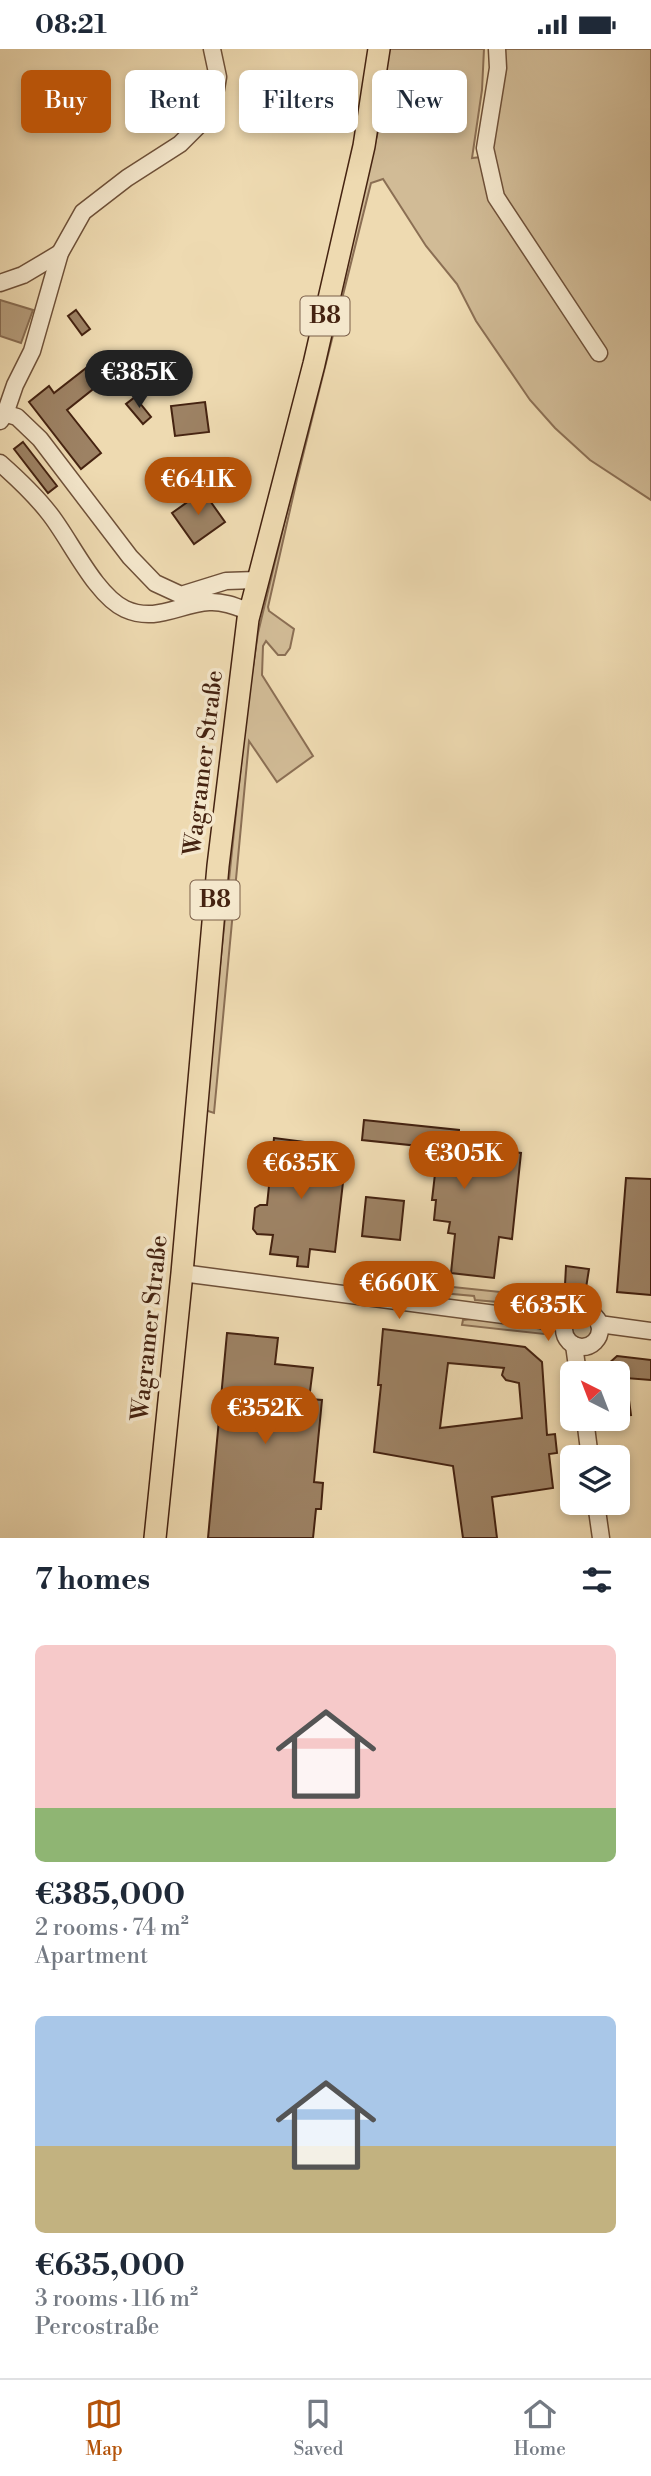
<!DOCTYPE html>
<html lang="en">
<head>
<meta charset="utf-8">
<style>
  :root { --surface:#fff; --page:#f2f2f3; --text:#1f2937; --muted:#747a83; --line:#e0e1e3; --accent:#b45309 }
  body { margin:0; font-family:"Libre Bodoni",serif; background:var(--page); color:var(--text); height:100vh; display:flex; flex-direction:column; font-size:26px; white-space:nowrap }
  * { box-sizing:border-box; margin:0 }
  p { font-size:23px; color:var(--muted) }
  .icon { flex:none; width:38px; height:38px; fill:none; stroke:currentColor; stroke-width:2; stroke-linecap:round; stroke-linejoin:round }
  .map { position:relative; height:1489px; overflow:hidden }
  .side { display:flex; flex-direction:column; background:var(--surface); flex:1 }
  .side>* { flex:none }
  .top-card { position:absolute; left:21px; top:21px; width:609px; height:63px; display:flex; gap:14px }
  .needle { width:46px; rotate:318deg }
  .buttons { position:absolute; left:560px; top:1312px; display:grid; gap:14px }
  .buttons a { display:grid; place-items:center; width:70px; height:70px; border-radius:10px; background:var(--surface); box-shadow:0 4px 10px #0003; font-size:35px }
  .price { position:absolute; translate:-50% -60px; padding:0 16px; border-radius:24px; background:var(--accent); color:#fff; font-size:23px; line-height:46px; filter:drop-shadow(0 2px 4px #0008) }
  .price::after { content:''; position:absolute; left:50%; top:42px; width:21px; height:16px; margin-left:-10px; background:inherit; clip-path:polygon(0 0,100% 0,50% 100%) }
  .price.on { background:#222; color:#fff }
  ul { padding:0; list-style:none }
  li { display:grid; align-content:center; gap:14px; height:371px; padding:0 35px }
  li span { display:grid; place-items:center; height:217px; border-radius:10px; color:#555 }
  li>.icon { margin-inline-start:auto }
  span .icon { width:126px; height:126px; fill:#fffc; stroke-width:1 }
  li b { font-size:30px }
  h2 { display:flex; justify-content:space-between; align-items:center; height:84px; padding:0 35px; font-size:30px }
  .chip { padding:0 24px; border-radius:10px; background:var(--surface); box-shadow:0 4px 10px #0003; font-size:24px; line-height:63px }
  .chip.on { background:var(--accent); color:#fff }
  .status { display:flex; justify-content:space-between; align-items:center; height:49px; padding:0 35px; background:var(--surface); direction:ltr }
  .status svg { height:19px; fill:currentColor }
  .tabs { display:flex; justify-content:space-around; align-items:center; height:98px; border-top:2px solid var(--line); background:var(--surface); font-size:19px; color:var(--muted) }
  .tabs a { display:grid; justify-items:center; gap:4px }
  .tabs .on { color:var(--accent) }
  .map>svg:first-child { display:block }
  .green { fill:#d1bb96; stroke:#8b6f54; stroke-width:2 }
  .water { fill:#b59c7b; stroke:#886c51; stroke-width:2 }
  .building { fill:#9d8264; stroke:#452311; stroke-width:2; fill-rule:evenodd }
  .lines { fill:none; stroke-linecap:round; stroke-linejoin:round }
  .minor-casing { stroke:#6f5139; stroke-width:19 }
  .major-casing { stroke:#452311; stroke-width:24 }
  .minor { stroke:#f4e7cc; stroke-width:16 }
  .major { stroke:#eedab1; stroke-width:21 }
  .labels { text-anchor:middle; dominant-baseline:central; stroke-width:7; stroke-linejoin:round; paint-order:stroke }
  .shield { fill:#f4e7cc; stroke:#7a5e49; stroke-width:2 }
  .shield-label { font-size:23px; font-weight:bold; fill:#452311 }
  .street-label { font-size:24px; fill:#452311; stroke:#f4e7cc }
</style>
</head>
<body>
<div class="status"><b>08:21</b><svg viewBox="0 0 49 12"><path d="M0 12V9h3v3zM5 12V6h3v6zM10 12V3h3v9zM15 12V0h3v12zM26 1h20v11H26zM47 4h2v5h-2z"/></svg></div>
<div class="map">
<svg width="651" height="1489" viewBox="0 0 651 1489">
  <rect width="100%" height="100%" fill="#eedab1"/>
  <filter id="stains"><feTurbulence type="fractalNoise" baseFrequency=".00286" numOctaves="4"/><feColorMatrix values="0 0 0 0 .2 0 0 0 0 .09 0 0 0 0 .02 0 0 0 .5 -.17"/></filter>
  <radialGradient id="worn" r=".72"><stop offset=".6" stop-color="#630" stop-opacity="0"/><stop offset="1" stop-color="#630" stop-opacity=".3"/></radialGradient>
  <g class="green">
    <polygon points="388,0 484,0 482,41 472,109 481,108 498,141 489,97 499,0 651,0 651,451 590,411 555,379 530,351 476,272 457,235 426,197 383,130 371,134 297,430 268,558 269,562 294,580 290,599 285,606 278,606 266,592 263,597 262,626 313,707 277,733 249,692 214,1064 205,1061 247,658 258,584 378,82"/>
    <polygon points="443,1237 511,1244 510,1254 475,1251 474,1247 442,1244"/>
    <circle cx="582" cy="1279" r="11"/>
    <polygon points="472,1268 534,1277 544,1281 544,1285 462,1276 463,1271 472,1270"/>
  </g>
  <polygon class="water" points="0,251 33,261 21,294 0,287"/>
  <g class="building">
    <polygon points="76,261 90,280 82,286 68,267"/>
    <polygon points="99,309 112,325 67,361 101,404 81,420 29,353 49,337 54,344"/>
    <polygon points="135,348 151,368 143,375 126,355"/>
    <polygon points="205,353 209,383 175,387 171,357"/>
    <polygon points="23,393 57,437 48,444 14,400"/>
    <polygon points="203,442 225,473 194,495 172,464"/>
    <polygon points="364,1071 459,1081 458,1097 521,1104 512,1190 499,1188 494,1229 451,1224 455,1185 448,1184 450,1173 434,1171 436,1151 432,1151 438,1099 362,1091"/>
    <polygon points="274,1089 321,1095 319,1114 345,1116 335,1203 310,1200 308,1218 297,1217 298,1208 270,1205 273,1186 257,1185 253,1180 255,1159 260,1156 267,1156"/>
    <polygon points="626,1129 651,1130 651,1246 617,1243"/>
    <polygon points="366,1148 404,1152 400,1191 362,1187"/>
    <polygon points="566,1217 589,1220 586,1239 565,1236"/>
    <path d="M383 1280 525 1298 542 1313 547 1386 555 1385 557 1404 549 1405 553 1439 492 1448 497 1489H463L453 1417 374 1403 381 1336H378ZM448 1314 504 1319 502 1326 506 1331 519 1334 522 1369 440 1379Z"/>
    <polygon points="227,1284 278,1289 275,1315 313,1319 309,1350 322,1351 314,1433 323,1434 321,1460 316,1460 313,1489 208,1489"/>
    <polygon points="617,1307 651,1311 651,1331 626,1329 631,1366 618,1367 618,1325 607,1325 606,1317"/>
  </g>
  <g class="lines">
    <g class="minor-casing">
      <g id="minor">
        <polyline points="497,0 498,19 485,99 496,148 599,304"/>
        <polyline points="0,234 23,226 60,204"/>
        <polyline points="0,363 17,368 40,390 130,508 155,534 181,546 226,532 260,531"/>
        <polyline points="0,372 5,365 15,336 32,302 60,204 83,163 127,129 180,95 202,73 214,51 218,28 212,0"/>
        <path d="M0 414C17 429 35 446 49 464 70 490 95 546 125 560 156 574 179 555 209 553 223 552 237 558 250 563"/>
        <polyline points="182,1224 564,1274"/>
        <circle cx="582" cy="1280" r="18"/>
        <polyline points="599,1275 651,1282"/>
        <polyline points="574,1296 578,1325"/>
        <polyline points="585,1370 590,1409"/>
        <polyline points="596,1454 601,1489"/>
      </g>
    </g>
    <g class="major-casing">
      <polyline id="major" points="155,1489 182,1224 218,817 248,570 314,315 364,97 379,0"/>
    </g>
    <use href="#minor" class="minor"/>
    <use href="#major" class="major"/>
  </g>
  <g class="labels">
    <g class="shield">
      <rect x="300.5" y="247.5" width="49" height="39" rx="5"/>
      <rect x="190.5" y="831.5" width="49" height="39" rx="5"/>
    </g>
    <g class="shield-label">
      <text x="325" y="267">B8</text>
      <text x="215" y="851">B8</text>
    </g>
    <g class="street-label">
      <text transform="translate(204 714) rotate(-83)">Wagramer Straße</text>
      <text transform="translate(150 1279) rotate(-84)">Wagramer Straße</text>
    </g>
  </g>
  <rect width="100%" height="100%" filter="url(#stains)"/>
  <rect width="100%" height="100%" fill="url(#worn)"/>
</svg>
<div class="buttons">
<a><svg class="needle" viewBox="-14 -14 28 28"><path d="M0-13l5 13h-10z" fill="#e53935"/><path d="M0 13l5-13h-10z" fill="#747a83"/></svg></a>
<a><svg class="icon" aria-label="layers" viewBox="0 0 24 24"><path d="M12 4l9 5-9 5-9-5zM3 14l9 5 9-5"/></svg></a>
</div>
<b class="price on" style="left:139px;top:361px">€385K</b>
<b class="price" style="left:198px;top:468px">€641K</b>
<b class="price" style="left:464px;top:1142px">€305K</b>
<b class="price" style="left:301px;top:1152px">€635K</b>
<b class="price" style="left:399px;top:1272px">€660K</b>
<b class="price" style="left:548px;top:1294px">€635K</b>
<b class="price" style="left:265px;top:1397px">€352K</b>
<div class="top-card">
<a class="chip on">Buy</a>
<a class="chip">Rent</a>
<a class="chip">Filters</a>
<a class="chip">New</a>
</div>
</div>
<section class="side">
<h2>7 homes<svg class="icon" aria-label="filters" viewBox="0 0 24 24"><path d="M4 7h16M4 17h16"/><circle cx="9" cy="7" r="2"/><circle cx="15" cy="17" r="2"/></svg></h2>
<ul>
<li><span style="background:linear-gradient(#f6c9c9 75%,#8fb573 0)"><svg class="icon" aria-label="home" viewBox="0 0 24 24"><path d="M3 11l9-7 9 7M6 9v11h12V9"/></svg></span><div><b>€385,000</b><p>2 rooms · 74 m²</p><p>Apartment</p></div></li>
<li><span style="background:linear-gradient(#a9c7e8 60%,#c2b280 0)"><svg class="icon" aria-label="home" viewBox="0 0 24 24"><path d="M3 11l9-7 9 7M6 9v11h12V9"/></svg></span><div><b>€635,000</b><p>3 rooms · 116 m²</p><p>Percostraße</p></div></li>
</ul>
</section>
<nav class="tabs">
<a class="on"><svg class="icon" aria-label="map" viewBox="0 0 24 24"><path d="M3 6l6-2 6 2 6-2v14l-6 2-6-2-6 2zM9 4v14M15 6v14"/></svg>Map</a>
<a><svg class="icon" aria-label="saved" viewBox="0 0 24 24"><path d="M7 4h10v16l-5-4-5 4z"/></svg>Saved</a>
<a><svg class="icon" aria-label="home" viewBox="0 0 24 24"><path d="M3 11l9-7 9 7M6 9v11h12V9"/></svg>Home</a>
</nav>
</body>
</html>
